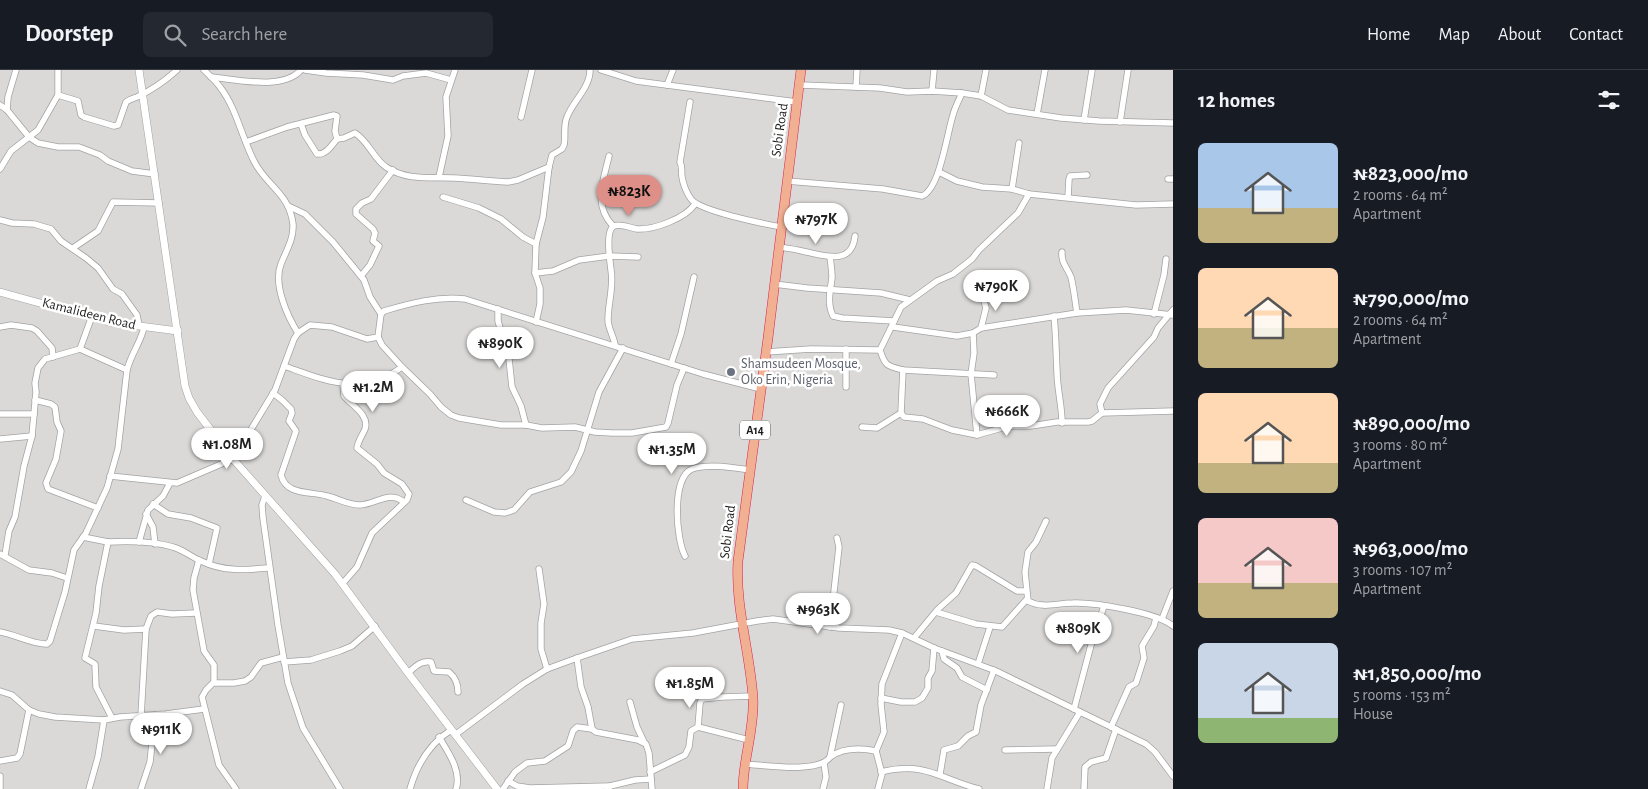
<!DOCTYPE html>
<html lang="en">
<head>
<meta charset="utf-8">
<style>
  :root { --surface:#171b24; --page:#242831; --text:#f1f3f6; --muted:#9ea1a6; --line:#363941; --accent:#de8f87 }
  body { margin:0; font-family:"Alegreya Sans",sans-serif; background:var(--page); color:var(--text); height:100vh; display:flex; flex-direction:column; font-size:19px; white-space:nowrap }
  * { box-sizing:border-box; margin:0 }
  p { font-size:16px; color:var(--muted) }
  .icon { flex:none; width:28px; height:28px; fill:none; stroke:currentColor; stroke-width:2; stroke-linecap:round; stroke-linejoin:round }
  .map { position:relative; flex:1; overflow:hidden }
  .sheet { display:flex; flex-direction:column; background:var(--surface); width:475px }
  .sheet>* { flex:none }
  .price { position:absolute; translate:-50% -42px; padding:0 11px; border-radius:18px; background:#fff; color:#222; font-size:16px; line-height:32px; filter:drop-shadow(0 1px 2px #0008) }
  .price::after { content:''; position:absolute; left:50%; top:30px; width:15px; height:11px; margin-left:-8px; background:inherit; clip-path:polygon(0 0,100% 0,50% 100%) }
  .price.current { background:var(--accent); color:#111 }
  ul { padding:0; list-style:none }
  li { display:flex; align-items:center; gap:15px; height:125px; padding:0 25px }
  li span { display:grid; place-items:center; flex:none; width:140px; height:100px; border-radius:8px; color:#555 }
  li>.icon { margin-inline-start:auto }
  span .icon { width:60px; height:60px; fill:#fffc; stroke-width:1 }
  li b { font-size:21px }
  h2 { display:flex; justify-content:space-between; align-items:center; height:60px; padding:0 25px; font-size:21px }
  header { display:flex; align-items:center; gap:30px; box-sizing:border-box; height:70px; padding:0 25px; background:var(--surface); border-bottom:1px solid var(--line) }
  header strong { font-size:24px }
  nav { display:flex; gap:28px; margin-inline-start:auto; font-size:18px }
  .search { width:350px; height:45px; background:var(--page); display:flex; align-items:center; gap:12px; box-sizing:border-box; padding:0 18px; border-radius:8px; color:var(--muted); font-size:19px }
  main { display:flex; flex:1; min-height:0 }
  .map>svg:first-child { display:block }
  .residential { fill:#dad9d8 }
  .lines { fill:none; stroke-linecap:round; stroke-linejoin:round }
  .minor-casing { stroke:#a3a3a3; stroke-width:7 }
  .tertiary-casing { stroke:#a3a3a3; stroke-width:8 }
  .trunk-casing { stroke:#d8214e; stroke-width:10 }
  .minor { stroke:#fff; stroke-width:5.5 }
  .tertiary { stroke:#fff; stroke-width:7 }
  .trunk { stroke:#f2b092; stroke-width:9 }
  .worship-dot { fill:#6b7280; stroke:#fff; stroke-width:2 }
  .labels { text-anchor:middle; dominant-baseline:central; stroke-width:5; stroke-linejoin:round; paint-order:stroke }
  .shield { fill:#fff; stroke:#606060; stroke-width:1 }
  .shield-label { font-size:12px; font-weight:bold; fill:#1c1c1c }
  .street-label { font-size:14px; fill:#1c1c1c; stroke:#fff }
  .worship-label { font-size:14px; fill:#5b616d; stroke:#fff; text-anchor:start }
</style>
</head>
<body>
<header>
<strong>Doorstep</strong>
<div class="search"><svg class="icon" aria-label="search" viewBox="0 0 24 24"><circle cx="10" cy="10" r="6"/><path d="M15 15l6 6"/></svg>Search here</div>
<nav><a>Home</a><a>Map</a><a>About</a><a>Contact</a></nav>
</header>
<main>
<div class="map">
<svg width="1173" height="719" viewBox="0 0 1173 719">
  <rect width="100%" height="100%" fill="#edeae1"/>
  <rect class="residential" x="0" y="0" width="1173" height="719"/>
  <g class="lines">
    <g class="minor-casing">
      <g id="minor">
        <path d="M204 0C209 5 215 10 220 17 237 39 242 69 255 93 267 116 289 123 293 154 294 169 286 181 281 194 273 214 287 246 298 263"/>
        <polyline points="305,0 326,3 363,5 393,10 403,6 426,3 451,10"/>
        <polyline points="601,0 636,11 797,32"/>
        <path d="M211 7C235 9 283 21 301 0"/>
        <polyline points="667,15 673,0"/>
        <polyline points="800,15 880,18 907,22 932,21 962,23 981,26 1008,40 1061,48 1099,51 1173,53"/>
        <polyline points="856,17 857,0"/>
        <polyline points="932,21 934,0"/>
        <path d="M58 25 78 31 81 45 84 47 114 56 118 55 126 32C130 29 132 29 137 27 152 20 165 11 177 0"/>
        <polyline points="981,26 986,0"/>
        <path d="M690 32 680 92C683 98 681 101 682 107 683 114 687 124 691 129 699 141 765 154 781 157"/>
        <polyline points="0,35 7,40 29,67 38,73 58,77 79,77 100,85 108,91 132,101 155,104"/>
        <polyline points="7,40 8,27 16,0"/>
        <polyline points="1037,44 1045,0"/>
        <polyline points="521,47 532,0"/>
        <polyline points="1084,50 1092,0"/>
        <polyline points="1120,52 1128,0"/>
        <path d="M301 54 305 65 317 84C326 85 332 75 337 69L344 68 355 63C369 72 373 88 386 97 407 111 430 107 454 108 472 109 490 111 508 112L518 110 549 97"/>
        <polyline points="246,72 287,57 334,45 337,46 335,61 337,69"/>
        <path d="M609 86C603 112 593 135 613 156"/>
        <polyline points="0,99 11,81 38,60 58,25 58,0"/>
        <polyline points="939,102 957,111 982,117 1012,119 1029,124 1136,135 1173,134"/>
        <polyline points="439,107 448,66 446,27 455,0"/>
        <polyline points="1168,109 1173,109"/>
        <path d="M787 111 883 119 922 126C940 119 947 63 953 45 955 37 959 30 962 23"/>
        <polyline points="1012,119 1019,73"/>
        <polyline points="443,127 479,138 501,149 523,167 536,174"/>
        <polyline points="1068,127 1069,109 1070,106 1087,105"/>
        <polyline points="288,136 305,144 333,172 364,210 370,227 381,244"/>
        <polyline points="0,150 12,153 34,154 51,159 61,171 86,188 98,198 113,219 122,224 137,245 139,256"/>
        <path d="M779 177C786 178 794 179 802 181 822 185 852 197 855 166"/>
        <polyline points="73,178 98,161 113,132 159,133"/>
        <path d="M1062 182C1061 193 1067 197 1071 207 1074 219 1075 231 1077 243"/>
        <path d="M830 187C831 194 832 201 832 208 830 221 827 234 833 246L842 248 894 251"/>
        <polyline points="535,203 553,201 579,190 609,186 638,187"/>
        <polyline points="361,206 370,195 379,176 373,171 375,163 373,159 356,144 356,139 362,133 371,129 393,100"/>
        <polyline points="774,214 807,218 881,223 910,230"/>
        <polyline points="498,239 498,251 509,289 512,317 521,336 526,355"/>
        <polyline points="1154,244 1164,205 1166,189"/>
        <path d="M1054 246C1056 265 1056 283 1057 301 1057 319 1062 335 1062 353"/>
        <path d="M536 252 540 234V218L535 203 536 174 543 147 549 97 552 85 562 79 564 75C566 66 563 56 567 47 573 31 590 18 590 0"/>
        <polyline points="0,257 11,255 32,258 37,261 52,278 53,287"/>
        <polyline points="893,257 957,266 973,263 981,258 1000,255 1077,243 1126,240 1173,245"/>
        <polyline points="981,258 986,238 982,224"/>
        <polyline points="973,263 974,283 971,304 977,365"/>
        <polyline points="378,267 382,275 402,297 430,324 441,337 451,345 459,348 501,355 526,355 542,358 575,357 595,362 612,363 632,363 666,357 668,353 677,315 684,298"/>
        <path d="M615 275C614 267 608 258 608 250 608 233 614 217 611 200 610 191 605 160 614 156 621 153 630 158 637 159 654 160 686 148 695 134"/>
        <polyline points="80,279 127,300"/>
        <polyline points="846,279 846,317"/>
        <polyline points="766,282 811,279 880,280"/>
        <polyline points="671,294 681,264 694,207"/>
        <path d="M284 296C327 311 360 327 402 297"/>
        <polyline points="903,300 901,343 904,347 923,349 952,360 977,365 1009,356 1031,356 1057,352 1088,352 1092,351 1102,343 1173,341"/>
        <path d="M994 305 903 300C887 296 885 296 880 280L901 237 937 211 953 204 972 189 979 180 1018 143 1029 124"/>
        <path d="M273 323 282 330 291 339 292 343 289 351 296 361 281 405C286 426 311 421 327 426 339 429 348 435 360 435 377 434 389 420 404 432"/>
        <polyline points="35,330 51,334 55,337 57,352 61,361 56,389 46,413 48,419 98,438"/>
        <polyline points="1102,343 1100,334 1108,318 1154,267 1158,258 1173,240"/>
        <polyline points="0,344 34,344"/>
        <polyline points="862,357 877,358 901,343"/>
        <polyline points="0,369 32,366"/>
        <path d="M110 406 177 413 233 389 275 320 294 269 298 263 310 255 332 257 367 269 378 267 381 244 384 241C411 233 437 226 465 229L703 304 761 319"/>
        <polyline points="265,426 262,435 263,448 278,555 288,613 303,658 340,719"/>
        <polyline points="466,430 494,442 505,443 514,440 530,422 561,412 571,402 581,381 599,322 623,278"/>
        <polyline points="153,434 168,444 191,448 217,458 209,494"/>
        <polyline points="146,444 153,457 155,474"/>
        <path d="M1046 451 1036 472 1028 482 1025 502 1028 531C1043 539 1057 533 1073 533 1094 532 1158 543 1173 556"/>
        <polyline points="83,467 108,472"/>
        <polyline points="139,472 148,440 163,426 170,413"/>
        <polyline points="0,484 29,500 52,503 67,508"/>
        <polyline points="5,485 9,461 15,447 24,396 32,366 36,322 35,313 38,298 45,289 80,279 92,246"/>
        <path d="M685 486C676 469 671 408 692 399 706 393 735 398 750 400"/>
        <polyline points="199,490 194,508 193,520 204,581 214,595 214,612"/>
        <polyline points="539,499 544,534 541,553 541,579 547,599"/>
        <path d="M343 513 357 497 372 463 407 430 409 424 402 414 384 403 377 394 357 378C358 371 362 366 365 359 370 345 351 335 344 326L343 314"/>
        <polyline points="936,542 976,554 1002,557 1027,529"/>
        <polyline points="1162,549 1173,521"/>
        <polyline points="94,556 124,560 146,559"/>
        <polyline points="830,557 839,477 837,468"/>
        <path d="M0 562C14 564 34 575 47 574L50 571 65 522 74 480 86 463 107 418 118 379 127 300C131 284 141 272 144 257"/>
        <polyline points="914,568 938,539 956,523 972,495 976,496 1017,521 1026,521"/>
        <polyline points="942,581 944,589 957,598 962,607 987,620"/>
        <polyline points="577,588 581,617 588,637 592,659 596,662 638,670 646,674 649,683 652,719"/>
        <polyline points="284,592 311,590 340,581 352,576 375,556"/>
        <polyline points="978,594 990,557"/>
        <path d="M408 603C415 597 421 590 431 592L434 601 449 602C455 607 458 614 458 622"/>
        <polyline points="0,621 12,625 29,640 39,644 55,647 104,650 120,647 166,644 204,639"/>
        <polyline points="881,628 901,632 915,632 922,628 928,618 928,608 932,601 934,578"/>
        <polyline points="630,632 637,657 644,672"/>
        <polyline points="1074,639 1091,575 1104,536"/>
        <polyline points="141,646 146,559 151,546 157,542 172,544 196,543"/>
        <path d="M112 648 96 617 95 594 85 588 96 543 99 516 108 472C129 471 153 471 173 477 184 480 191 487 201 491 224 502 245 500 269 498"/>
        <polyline points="698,657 749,670"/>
        <polyline points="1111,657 1129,617 1136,613 1144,588 1142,576 1154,556 1156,548"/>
        <polyline points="455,665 523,614 547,599 577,588 632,569 693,563 757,551 773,549 839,558 889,560 902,563 934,578 996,601 1146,674 1155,682 1173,706"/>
        <path d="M439 667C448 682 462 701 456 719"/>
        <polyline points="1005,680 1057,679"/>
        <path d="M830 687C843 678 861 678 876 681"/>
        <polyline points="0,691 17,688 20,684 29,640"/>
        <path d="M745 694C763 695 819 704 830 687L841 635"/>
        <polyline points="650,702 685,685 689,677 691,661 698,657 700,633 702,629 722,627 753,626"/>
        <path d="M881 702C927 691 939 709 979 719"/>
        <polyline points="940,704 944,680 958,676 968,666 976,662 981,635 994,600"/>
        <polyline points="0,706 0,719"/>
        <polyline points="508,711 517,716 530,718 610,716"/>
        <polyline points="89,719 98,687 104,650"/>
        <polyline points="141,719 150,692 155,645"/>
        <polyline points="236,719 219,695 202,627 206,620 213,613 234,613 245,611 251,607 261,593 283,587"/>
        <path d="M410 719C417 694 429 674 451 660"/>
        <polyline points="503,719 515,702 527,693 545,691 568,676 573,661 577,657 592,659"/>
        <polyline points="608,719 610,716 635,710 651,709"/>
        <polyline points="823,719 826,707 824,693"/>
        <polyline points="878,719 882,704 876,681 884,662 881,634 882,614 902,563"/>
        <polyline points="1047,719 1052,688 1080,642"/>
        <polyline points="1084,719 1085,697 1091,692 1106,688 1116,659"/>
      </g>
    </g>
    <g class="tertiary-casing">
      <g id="tertiary">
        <polyline points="139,0 185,316 189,328 197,342 233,389 335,504 408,603 497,719"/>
        <polyline points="0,222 109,252 178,261"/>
      </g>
    </g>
    <g class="trunk-casing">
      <path id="trunk" d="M743 719C743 688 755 658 753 628 750 582 735 537 738 491L768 268 801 0"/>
    </g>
    <use href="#minor" class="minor"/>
    <use href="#tertiary" class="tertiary"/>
    <use href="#trunk" class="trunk"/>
  </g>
  <circle class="worship-dot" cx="731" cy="302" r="5"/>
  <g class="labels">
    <rect class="shield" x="740" y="350.5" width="30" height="19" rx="4"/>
    <g class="shield-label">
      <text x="755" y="360">A14</text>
    </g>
    <g class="street-label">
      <text transform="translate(780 60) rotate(-82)">Sobi Road</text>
      <text transform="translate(89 244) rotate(14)">Kamalideen Road</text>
      <text transform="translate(728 462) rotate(-83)">Sobi Road</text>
    </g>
    <g class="worship-label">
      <text x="741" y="294">Shamsudeen Mosque,<tspan x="741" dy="16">Oko Erin, Nigeria</tspan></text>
    </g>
  </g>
</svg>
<b class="price current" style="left:629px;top:147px">₦823K</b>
<b class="price" style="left:816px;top:175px">₦797K</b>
<b class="price" style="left:996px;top:242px">₦790K</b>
<b class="price" style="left:500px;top:299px">₦890K</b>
<b class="price" style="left:373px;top:343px">₦1.2M</b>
<b class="price" style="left:1007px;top:367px">₦666K</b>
<b class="price" style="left:227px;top:400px">₦1.08M</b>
<b class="price" style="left:672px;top:405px">₦1.35M</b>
<b class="price" style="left:818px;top:565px">₦963K</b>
<b class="price" style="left:1078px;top:584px">₦809K</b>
<b class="price" style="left:690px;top:639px">₦1.85M</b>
<b class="price" style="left:161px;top:685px">₦911K</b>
</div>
<section class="sheet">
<h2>12 homes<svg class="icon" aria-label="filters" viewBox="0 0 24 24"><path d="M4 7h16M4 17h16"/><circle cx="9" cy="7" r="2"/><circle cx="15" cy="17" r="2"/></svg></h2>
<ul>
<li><span style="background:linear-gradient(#a9c7e8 65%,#c2b280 0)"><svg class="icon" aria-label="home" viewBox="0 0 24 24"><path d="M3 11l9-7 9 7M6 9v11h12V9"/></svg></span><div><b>₦823,000/mo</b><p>2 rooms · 64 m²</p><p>Apartment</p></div></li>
<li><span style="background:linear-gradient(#ffd9b3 60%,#c2b280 0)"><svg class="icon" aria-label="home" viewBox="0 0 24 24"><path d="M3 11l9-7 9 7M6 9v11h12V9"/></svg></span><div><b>₦790,000/mo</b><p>2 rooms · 64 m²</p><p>Apartment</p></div></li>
<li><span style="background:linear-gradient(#ffd9b3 70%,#c2b280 0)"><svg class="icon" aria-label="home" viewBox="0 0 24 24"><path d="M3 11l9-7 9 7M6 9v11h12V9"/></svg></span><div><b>₦890,000/mo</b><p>3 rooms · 80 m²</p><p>Apartment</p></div></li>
<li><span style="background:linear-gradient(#f6c9c9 65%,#c2b280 0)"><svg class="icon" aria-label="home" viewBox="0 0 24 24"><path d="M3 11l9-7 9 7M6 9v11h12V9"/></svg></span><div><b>₦963,000/mo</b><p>3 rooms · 107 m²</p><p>Apartment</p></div></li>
<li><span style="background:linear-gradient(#c9d6e8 75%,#8fb573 0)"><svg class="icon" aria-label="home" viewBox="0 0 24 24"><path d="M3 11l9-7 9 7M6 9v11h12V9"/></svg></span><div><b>₦1,850,000/mo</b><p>5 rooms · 153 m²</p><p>House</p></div></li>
</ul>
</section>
</main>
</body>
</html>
